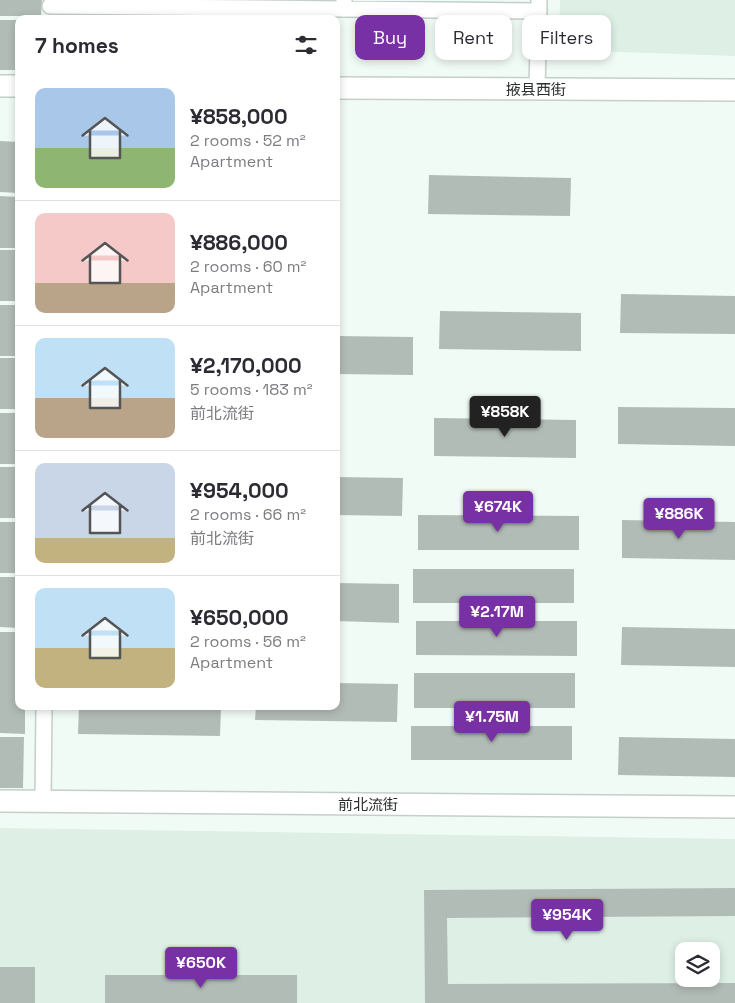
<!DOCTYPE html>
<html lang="en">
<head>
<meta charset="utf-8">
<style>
  :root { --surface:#fff; --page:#f7f7f7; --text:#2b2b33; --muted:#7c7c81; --line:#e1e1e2; --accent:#7831a4 }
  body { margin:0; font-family:"Space Grotesk","Noto Sans SC",sans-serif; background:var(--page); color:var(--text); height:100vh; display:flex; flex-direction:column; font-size:19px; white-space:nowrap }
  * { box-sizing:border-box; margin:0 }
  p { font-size:16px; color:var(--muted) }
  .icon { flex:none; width:28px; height:28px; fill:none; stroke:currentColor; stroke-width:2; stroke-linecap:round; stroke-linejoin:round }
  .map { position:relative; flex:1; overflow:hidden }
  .side { position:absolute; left:15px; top:15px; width:325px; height:695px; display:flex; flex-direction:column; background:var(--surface); border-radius:10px; box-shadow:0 2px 8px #0003 }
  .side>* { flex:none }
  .hud { position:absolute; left:355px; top:15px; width:305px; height:45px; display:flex; gap:10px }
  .tools { position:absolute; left:675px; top:942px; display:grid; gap:10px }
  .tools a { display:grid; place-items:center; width:45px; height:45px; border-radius:10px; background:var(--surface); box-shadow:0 2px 8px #0003; font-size:25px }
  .price { position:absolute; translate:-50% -42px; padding:0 11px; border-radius:5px; background:var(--accent); color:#fff; font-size:16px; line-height:32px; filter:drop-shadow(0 1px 2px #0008) }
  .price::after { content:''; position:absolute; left:50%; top:30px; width:15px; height:11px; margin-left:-8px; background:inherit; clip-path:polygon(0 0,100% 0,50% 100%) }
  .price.current { background:#222; color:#fff }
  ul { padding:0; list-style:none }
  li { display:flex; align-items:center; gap:15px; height:125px; padding:0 20px }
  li+li { border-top:1px solid var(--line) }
  li span { display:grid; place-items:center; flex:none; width:140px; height:100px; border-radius:10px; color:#555 }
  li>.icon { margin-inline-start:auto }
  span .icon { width:60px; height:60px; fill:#fffc; stroke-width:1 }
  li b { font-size:21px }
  h2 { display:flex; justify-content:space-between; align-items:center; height:60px; padding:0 20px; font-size:21px }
  .chip { padding:0 18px; border-radius:10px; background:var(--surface); box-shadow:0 2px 8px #0003; font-size:18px; line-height:45px }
  .chip.current { background:var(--accent); color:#fff }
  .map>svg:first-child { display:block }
  .built { fill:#def0e5; fill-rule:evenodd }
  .building { fill:#b2bcb6 }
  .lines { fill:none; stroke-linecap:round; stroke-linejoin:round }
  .street-casing { stroke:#c5cfc9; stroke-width:18 }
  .secondary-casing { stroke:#c5cfc9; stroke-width:24 }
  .street { stroke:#fff; stroke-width:15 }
  .secondary { stroke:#fff; stroke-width:21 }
  .labels { text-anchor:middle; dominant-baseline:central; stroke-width:4.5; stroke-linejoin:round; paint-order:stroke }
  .street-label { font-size:15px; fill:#2b2f2d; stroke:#fff }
</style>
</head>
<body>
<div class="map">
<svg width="735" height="1003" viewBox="0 0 735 1003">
  <rect width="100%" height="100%" fill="#f1fbf5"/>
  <g class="built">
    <polygon points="560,0 735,0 735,56 559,50"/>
    <path d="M0 828 735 839V1003H0ZM684 951H711V979H684Z"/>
  </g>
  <g class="building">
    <polygon points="0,0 42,0 41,16 0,16"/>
    <rect x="0" y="20" width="19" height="50"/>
    <polygon points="0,141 19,142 19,193 0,192"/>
    <polygon points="429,175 571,178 570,216 428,214"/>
    <polygon points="0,196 19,197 19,248 0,248"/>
    <rect x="0" y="250" width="19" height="51"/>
    <polygon points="621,294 735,296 735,334 620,333"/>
    <rect x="0" y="305" width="19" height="51"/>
    <polygon points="440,311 581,313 581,351 439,349"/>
    <polygon points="336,336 413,337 413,375 336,374"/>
    <rect x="0" y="358" width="19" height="51"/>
    <polygon points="618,407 735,408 735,446 618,444"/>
    <rect x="0" y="413" width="19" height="51"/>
    <polygon points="434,418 576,420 576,458 434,456"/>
    <rect x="0" y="467" width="19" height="51"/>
    <polygon points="336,477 403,478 402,516 336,515"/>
    <polygon points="418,515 579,516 579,550 418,550"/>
    <polygon points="622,520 735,522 735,560 622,558"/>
    <rect x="0" y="522" width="19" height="51"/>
    <rect x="413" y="569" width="161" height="34"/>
    <polygon points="0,577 19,577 19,628 0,627"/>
    <polygon points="336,583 399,584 399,623 336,621"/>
    <polygon points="416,621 577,621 577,656 416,655"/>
    <polygon points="622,627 735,629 735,667 621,665"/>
    <polygon points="0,632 19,632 19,706 25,706 25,734 0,733"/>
    <rect x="414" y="673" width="161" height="35"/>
    <polygon points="336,683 398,684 397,722 255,720 256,706 336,706"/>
    <polygon points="79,706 221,706 220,736 78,734"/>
    <rect x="411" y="726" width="161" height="34"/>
    <polygon points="0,737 24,737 23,788 0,788"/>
    <polygon points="619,737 735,739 735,777 618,775"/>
    <polygon points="735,888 735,916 447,918 448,984 735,983 735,1003 425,1003 424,890"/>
    <rect x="0" y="967" width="35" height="36"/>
    <rect x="105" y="975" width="192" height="28"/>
  </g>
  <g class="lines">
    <g class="street-casing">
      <g id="street">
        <polyline points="344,0 344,9 539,11"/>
        <polyline points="50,6 344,9"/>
        <polyline points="537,89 539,0"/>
        <polyline points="43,801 44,706"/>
      </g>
    </g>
    <g class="secondary-casing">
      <g id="secondary">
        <polyline points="0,86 19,86"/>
        <polyline points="336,88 735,90"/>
        <polyline points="0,801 735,807"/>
      </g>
    </g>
    <use href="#street" class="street"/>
    <use href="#secondary" class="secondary"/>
  </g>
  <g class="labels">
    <g class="street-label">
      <text x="536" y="89">掖县西街</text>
      <text x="368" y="804">前北流街</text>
    </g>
  </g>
</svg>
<div class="tools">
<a><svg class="icon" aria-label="layers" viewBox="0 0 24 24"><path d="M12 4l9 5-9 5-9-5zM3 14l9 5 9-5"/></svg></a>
</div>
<b class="price current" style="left:505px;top:438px">¥858K</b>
<b class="price" style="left:498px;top:533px">¥674K</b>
<b class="price" style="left:679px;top:540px">¥886K</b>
<b class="price" style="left:497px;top:638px">¥2.17M</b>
<b class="price" style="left:492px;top:743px">¥1.75M</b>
<b class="price" style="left:567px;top:941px">¥954K</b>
<b class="price" style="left:201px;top:989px">¥650K</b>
<div class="hud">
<a class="chip current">Buy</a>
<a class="chip">Rent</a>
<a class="chip">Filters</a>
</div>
<section class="side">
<h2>7 homes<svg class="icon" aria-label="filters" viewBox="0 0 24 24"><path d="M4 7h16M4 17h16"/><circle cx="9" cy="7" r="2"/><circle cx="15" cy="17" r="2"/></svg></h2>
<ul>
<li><span style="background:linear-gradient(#a9c7e8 60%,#8fb573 0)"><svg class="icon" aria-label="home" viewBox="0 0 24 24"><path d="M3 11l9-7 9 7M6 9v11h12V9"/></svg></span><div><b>¥858,000</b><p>2 rooms · 52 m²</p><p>Apartment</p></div></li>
<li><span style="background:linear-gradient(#f6c9c9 70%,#b9a48a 0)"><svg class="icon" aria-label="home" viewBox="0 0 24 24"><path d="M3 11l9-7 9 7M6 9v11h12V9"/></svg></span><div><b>¥886,000</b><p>2 rooms · 60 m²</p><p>Apartment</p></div></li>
<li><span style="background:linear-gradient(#bfe0f5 60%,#b9a48a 0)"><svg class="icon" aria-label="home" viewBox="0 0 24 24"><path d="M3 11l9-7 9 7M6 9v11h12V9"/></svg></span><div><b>¥2,170,000</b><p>5 rooms · 183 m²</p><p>前北流街</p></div></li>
<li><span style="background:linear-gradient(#c9d6e8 75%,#c2b280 0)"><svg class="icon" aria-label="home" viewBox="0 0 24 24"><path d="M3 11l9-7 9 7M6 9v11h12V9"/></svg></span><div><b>¥954,000</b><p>2 rooms · 66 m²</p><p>前北流街</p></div></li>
<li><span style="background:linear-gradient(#bfe0f5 60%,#c2b280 0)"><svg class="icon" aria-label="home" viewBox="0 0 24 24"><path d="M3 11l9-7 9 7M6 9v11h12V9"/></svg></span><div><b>¥650,000</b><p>2 rooms · 56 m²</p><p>Apartment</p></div></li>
</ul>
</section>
</div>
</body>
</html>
